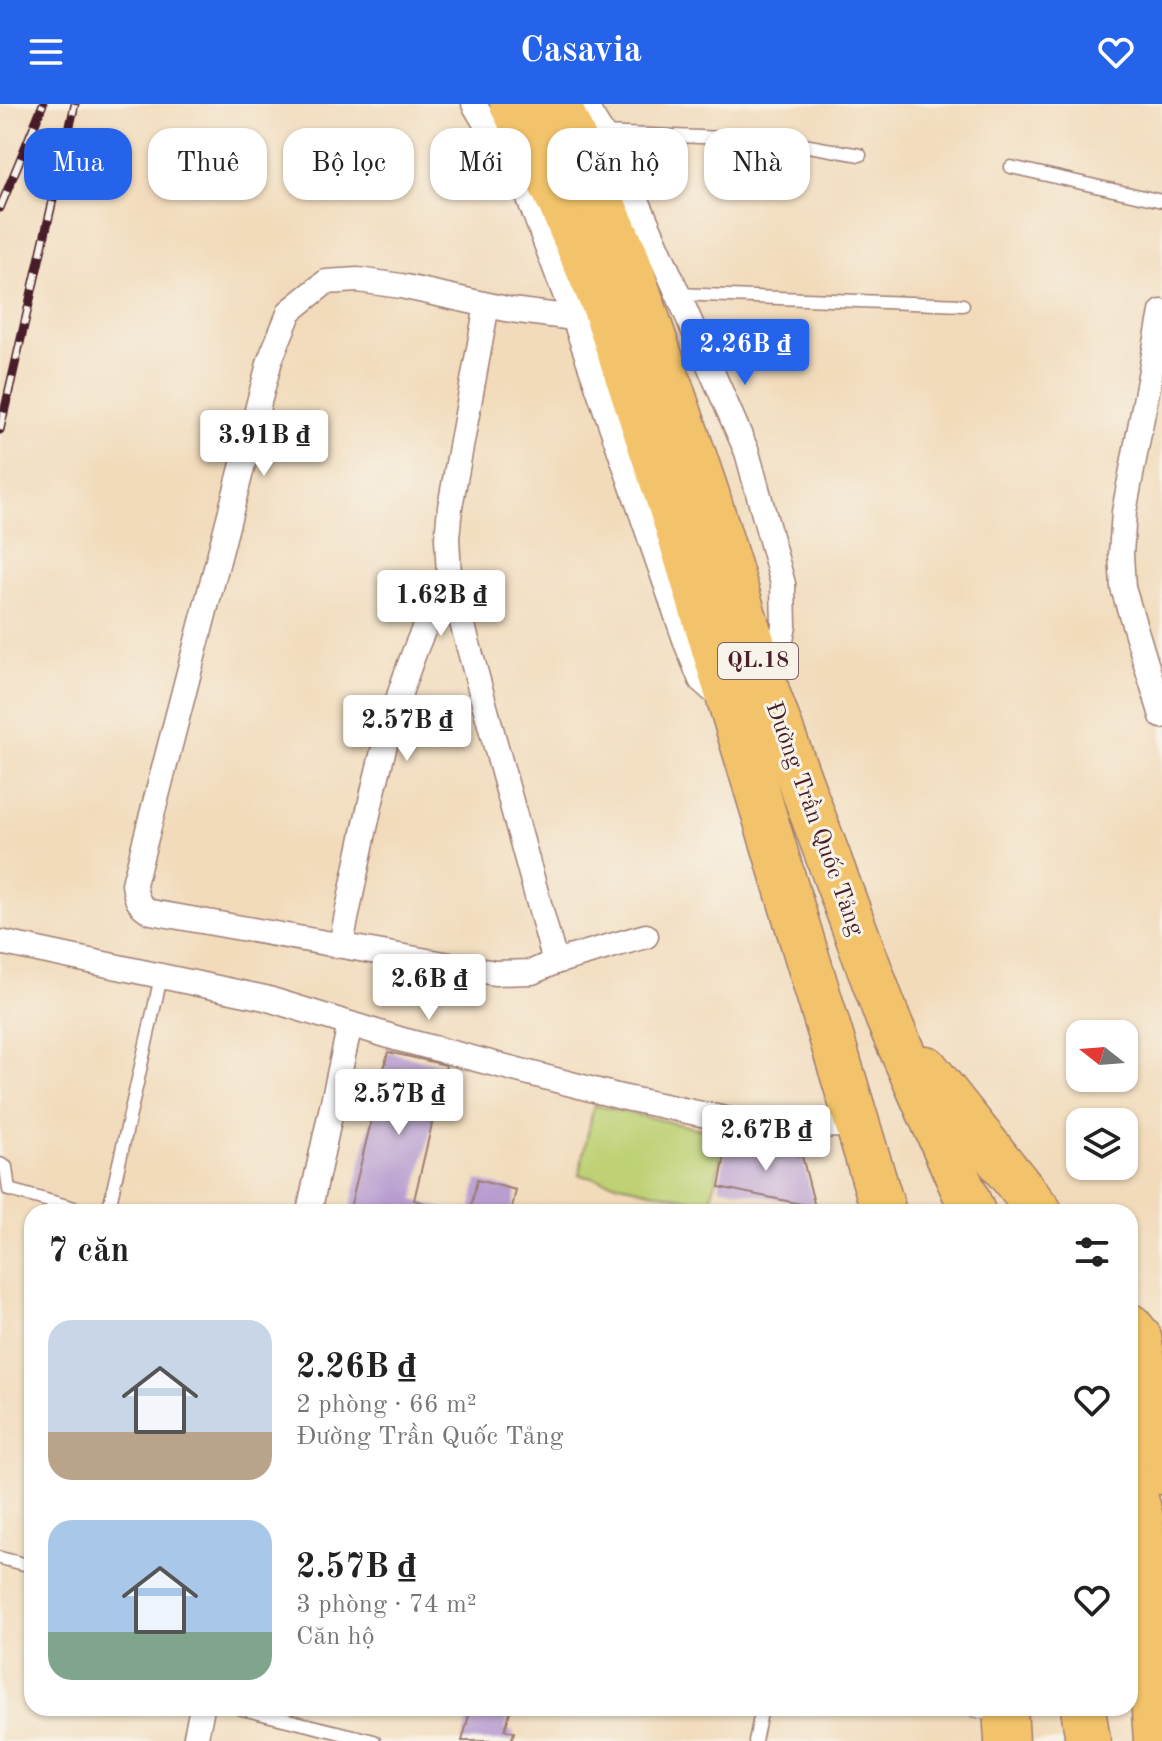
<!DOCTYPE html>
<html lang="vi">
<head>
<meta charset="utf-8">
<style>
  :root { --surface:#fff; --page:#f6f6f6; --text:#222; --muted:#767676; --accent:#2563eb }
  body { margin:0; font-family:"Old Standard TT",serif; background:var(--page); color:var(--text); height:100vh; display:flex; flex-direction:column; font-size:30px; white-space:nowrap }
  * { box-sizing:border-box; margin:0 }
  p { font-size:26px; color:var(--muted) }
  .icon { flex:none; width:44px; height:44px; fill:none; stroke:currentColor; stroke-width:2; stroke-linecap:round; stroke-linejoin:round }
  .map { position:relative; flex:1; overflow:hidden }
  .details { position:absolute; left:24px; top:1100px; width:1114px; height:512px; display:flex; flex-direction:column; background:var(--surface); border-radius:24px; box-shadow:0 2px 6px #0004 }
  .details>* { flex:none }
  .guide { position:absolute; left:24px; top:24px; width:1114px; height:72px; display:flex; gap:16px }
  .needle { width:52px; rotate:287deg }
  .controls { position:absolute; left:1066px; top:916px; display:grid; gap:16px }
  .controls a { display:grid; place-items:center; width:72px; height:72px; border-radius:16px; background:var(--surface); box-shadow:0 2px 6px #0004; font-size:40px }
  .price { position:absolute; translate:-50% -68px; padding:0 18px; border-radius:8px; background:#fff; color:#222; font-size:26px; line-height:52px; filter:drop-shadow(0 2px 4px #0008) }
  .price::after { content:''; position:absolute; left:50%; top:48px; width:24px; height:18px; margin-left:-12px; background:inherit; clip-path:polygon(0 0,100% 0,50% 100%) }
  .price.selected { background:var(--accent); color:#fff }
  ul { padding:0; list-style:none }
  li { display:flex; align-items:center; gap:24px; height:200px; padding:0 24px }
  li span { display:grid; place-items:center; flex:none; width:224px; height:160px; border-radius:24px; color:#555 }
  li>.icon { margin-inline-start:auto }
  span .icon { width:96px; height:96px; fill:#fffc; stroke-width:1 }
  li b { font-size:34px }
  h2 { display:flex; justify-content:space-between; align-items:center; height:96px; padding:0 24px; font-size:34px }
  .pill { padding:0 28px; border-radius:24px; background:var(--surface); box-shadow:0 2px 6px #0004; font-size:28px; line-height:72px }
  .pill.selected { background:var(--accent); color:#fff }
  header { display:flex; justify-content:space-between; align-items:center; height:104px; padding:0 24px; background:var(--accent); color:#fff; font-size:36px; font-weight:600 }
  .map>svg:first-child { display:block }
  .green { fill:#bed175; stroke:#847850; stroke-width:2 }
  .building { fill:#b89dd0 }
  .lines { fill:none; stroke-linecap:round; stroke-linejoin:round }
  .lane-casing { stroke:#9e7d73; stroke-width:15 }
  .street-casing { stroke:#9e7d73; stroke-width:27 }
  .highway-casing { stroke:#9e7d73; stroke-width:47 }
  .lane { stroke:#fff; stroke-width:12 }
  .street { stroke:#fff; stroke-width:24 }
  .highway { stroke:#f2c36a; stroke-width:44 }
  .rail-casing { stroke:#4a1f2b; stroke-width:9 }
  .rail { stroke:#f7f3e8; stroke-width:6; stroke-dasharray:18; stroke-linecap:butt }
  .labels { text-anchor:middle; dominant-baseline:central; stroke-width:6; stroke-linejoin:round; paint-order:stroke }
  .shield { fill:#f7f3e8; stroke:#7e5f64; stroke-width:2 }
  .shield-label { font-size:22px; font-weight:bold; fill:#4a1f2b }
  .street-label { font-size:24px; fill:#4a1f2b; stroke:#f7f3e8 }
</style>
</head>
<body>
<header><svg class="icon" aria-label="menu" viewBox="0 0 24 24"><path d="M4 6h16M4 12h16M4 18h16"/></svg>Casavia<svg class="icon" aria-label="heart" viewBox="0 0 24 24"><path d="M12 20l-8-8c-3-5 5-10 8-4 3-6 11-1 8 4z"/></svg></header>
<div class="map">
<svg width="1162" height="1637" viewBox="0 0 1162 1637">
  <rect width="100%" height="100%" fill="#f7f3e8"/>
  <filter id="ink" filterUnits="userSpaceOnUse"><feTurbulence type="fractalNoise" baseFrequency=".0125" numOctaves="2"/><feDisplacementMap in="SourceGraphic" scale="16" xChannelSelector="R" yChannelSelector="G"/><feConvolveMatrix kernelMatrix="1 2 1 2 8 2 1 2 1" color-interpolation-filters="sRGB"/></filter>
  <filter id="wash" filterUnits="userSpaceOnUse"><feTurbulence type="fractalNoise" baseFrequency=".006" numOctaves="4" result="noise"/><feDisplacementMap in="SourceGraphic" scale="32" xChannelSelector="R" yChannelSelector="G"/><feGaussianBlur stdDeviation="1.8" result="paint"/><feColorMatrix in="noise" values="0 0 0 0 0 0 0 0 0 0 0 0 0 0 0 0 0 1.4 0 .05"/><feComposite in="paint" operator="in"/></filter>
  <g filter="url(#wash)">
    <rect width="100%" height="100%" fill="#f2dbbb"/>
    <polygon class="green" points="594,1001 726,1031 710,1100 579,1071"/>
    <g id="blocks">
      <g class="building">
        <polygon points="388,948 446,961 414,1096 457,1108 349,1108"/>
        <polygon points="728,1035 802,1052 815,1103 719,1083"/>
        <polygon points="477,1076 516,1086 511,1108 470,1108"/>
        <polygon points="471,1604 511,1604 505,1626 514,1628 511,1637 462,1637"/>
      </g>
    </g>
  </g>
  <g filter="url(#ink)">
    <use href="#blocks" fill-opacity="0" stroke="#9e7d73" stroke-width="2"/>
    <g class="lines">
      <g class="lane-casing">
        <g id="lane">
          <polyline points="602,29 775,36 860,51"/>
          <polyline points="1011,63 1162,97"/>
          <polyline points="678,190 963,201"/>
          <polyline points="0,1060 6,1063 9,1086 89,1108"/>
          <polyline points="108,1108 161,873"/>
          <polyline points="0,1454 32,1462"/>
          <polyline points="238,1604 374,1637"/>
          <polyline points="962,1604 998,1611"/>
          <polyline points="755,1637 762,1604"/>
        </g>
      </g>
      <g class="street-casing">
        <g id="street">
          <polyline points="474,0 528,92 574,214 687,541 701,576 719,592"/>
          <polyline points="584,0 622,62 747,348 783,480 784,522 772,579"/>
          <polyline points="487,201 450,403 447,434 449,471 555,858"/>
          <polyline points="1162,208 1124,408 1121,450 1123,484 1162,612"/>
          <path d="M574 214 511 206 401 182 358 176 326 178 290 207 270 256 134 780C136 795 138 801 151 808L495 869 532 868 555 858 646 832"/>
          <polyline points="0,838 265,894 399,935 621,993 749,1020 783,1024 858,1020"/>
          <path d="M341 840C361 743 379 642 414 549 424 522 437 496 449 471"/>
          <polyline points="309,1108 350,920"/>
          <polyline points="195,1637 202,1604"/>
        </g>
      </g>
      <g class="highway-casing">
        <g id="highway">
          <polyline points="512,0 558,94 605,204 676,419 884,1108"/>
          <polyline points="558,0 626,152 706,387 769,593 888,915 973,1108"/>
          <polyline points="926,964 1040,1108"/>
          <polyline points="1130,1222 1139,1233 1162,1368"/>
          <polyline points="1130,1371 1141,1414 1156,1637"/>
          <polyline points="1005,1604 1007,1637"/>
          <polyline points="1083,1604 1088,1637"/>
        </g>
      </g>
      <use href="#lane" class="lane"/>
      <use href="#street" class="street"/>
      <use href="#highway" class="highway"/>
      <g class="rail-casing">
        <g id="rail">
          <polyline points="0,104 43,0"/>
          <polyline points="0,326 75,0"/>
        </g>
      </g>
      <use href="#rail" class="rail"/>
    </g>
  </g>
  <g class="labels">
    <rect class="shield" x="718" y="539" width="80" height="36" rx="6"/>
    <g class="shield-label">
      <text x="758" y="557">QL.18</text>
    </g>
    <g class="street-label">
      <text transform="translate(814 715) rotate(70)">Đường Trần Quốc Tảng</text>
    </g>
  </g>
</svg>
<div class="controls">
<a><svg class="needle" viewBox="-14 -14 28 28"><path d="M0-13l5 13h-10z" fill="#e53935"/><path d="M0 13l5-13h-10z" fill="#767676"/></svg></a>
<a><svg class="icon" aria-label="layers" viewBox="0 0 24 24"><path d="M12 4l9 5-9 5-9-5zM3 14l9 5 9-5"/></svg></a>
</div>
<b class="price selected" style="left:745px;top:283px">2.26B ₫</b>
<b class="price" style="left:264px;top:374px">3.91B ₫</b>
<b class="price" style="left:441px;top:534px">1.62B ₫</b>
<b class="price" style="left:407px;top:659px">2.57B ₫</b>
<b class="price" style="left:429px;top:918px">2.6B ₫</b>
<b class="price" style="left:399px;top:1033px">2.57B ₫</b>
<b class="price" style="left:766px;top:1069px">2.67B ₫</b>
<div class="guide">
<a class="pill selected">Mua</a>
<a class="pill">Thuê</a>
<a class="pill">Bộ lọc</a>
<a class="pill">Mới</a>
<a class="pill">Căn hộ</a>
<a class="pill">Nhà</a>
</div>
<section class="details">
<h2>7 căn<svg class="icon" aria-label="filters" viewBox="0 0 24 24"><path d="M4 7h16M4 17h16"/><circle cx="9" cy="7" r="2"/><circle cx="15" cy="17" r="2"/></svg></h2>
<ul>
<li><span style="background:linear-gradient(#c9d6e8 70%,#b9a48a 0)"><svg class="icon" aria-label="home" viewBox="0 0 24 24"><path d="M3 11l9-7 9 7M6 9v11h12V9"/></svg></span><div><b>2.26B ₫</b><p>2 phòng · 66 m²</p><p>Đường Trần Quốc Tảng</p></div><svg class="icon" aria-label="heart" viewBox="0 0 24 24"><path d="M12 20l-8-8c-3-5 5-10 8-4 3-6 11-1 8 4z"/></svg></li>
<li><span style="background:linear-gradient(#a9c7e8 70%,#7fa58c 0)"><svg class="icon" aria-label="home" viewBox="0 0 24 24"><path d="M3 11l9-7 9 7M6 9v11h12V9"/></svg></span><div><b>2.57B ₫</b><p>3 phòng · 74 m²</p><p>Căn hộ</p></div><svg class="icon" aria-label="heart" viewBox="0 0 24 24"><path d="M12 20l-8-8c-3-5 5-10 8-4 3-6 11-1 8 4z"/></svg></li>
</ul>
</section>
</div>
</body>
</html>
